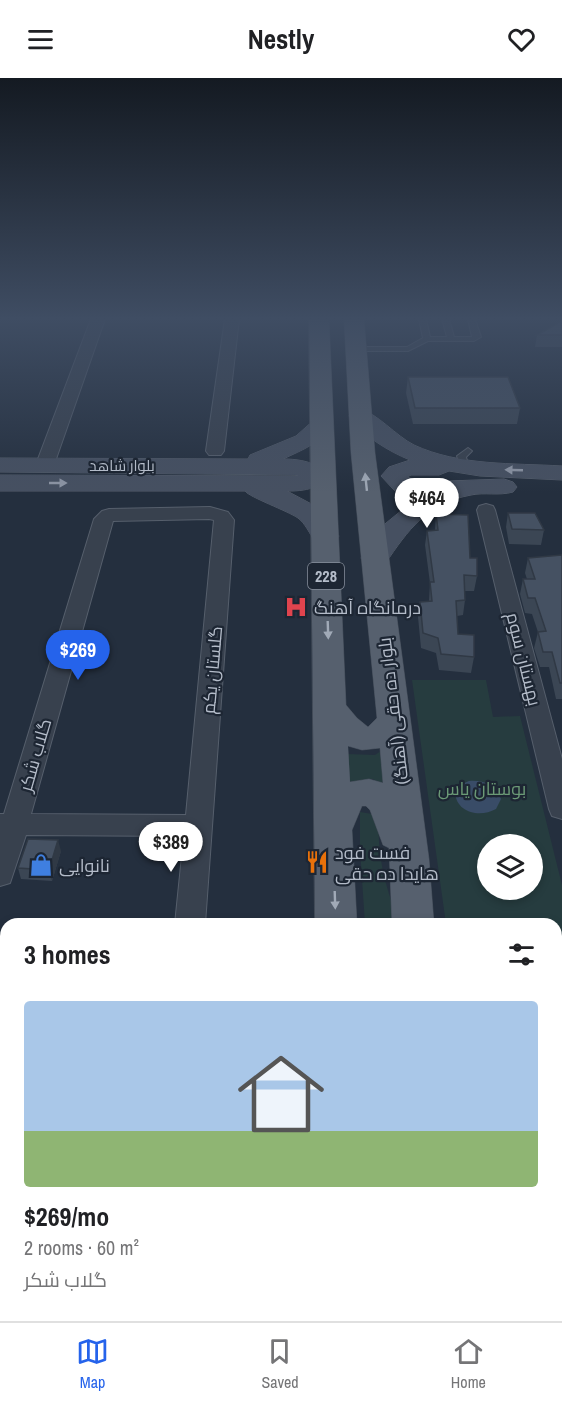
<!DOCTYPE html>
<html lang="en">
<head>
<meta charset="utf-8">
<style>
  :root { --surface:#fff; --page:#f2f2f2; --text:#202124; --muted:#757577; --line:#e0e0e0; --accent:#2563eb }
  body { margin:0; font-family:"Archivo Narrow",Cairo,sans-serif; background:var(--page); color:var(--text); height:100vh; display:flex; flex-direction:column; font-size:22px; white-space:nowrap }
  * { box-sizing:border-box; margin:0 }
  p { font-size:20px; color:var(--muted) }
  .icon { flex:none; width:33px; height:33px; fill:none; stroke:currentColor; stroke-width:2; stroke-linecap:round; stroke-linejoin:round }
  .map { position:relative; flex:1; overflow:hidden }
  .side { position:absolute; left:0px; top:840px; width:562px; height:404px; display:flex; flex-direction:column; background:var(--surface); border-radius:18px 18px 0 0; box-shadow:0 3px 9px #0003 }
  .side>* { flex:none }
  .fabs { position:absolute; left:477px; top:756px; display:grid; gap:12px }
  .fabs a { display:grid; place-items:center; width:66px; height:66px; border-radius:50%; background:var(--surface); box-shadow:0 3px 9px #0003; font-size:30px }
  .price { position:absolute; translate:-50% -51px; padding:0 14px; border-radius:21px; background:#fff; color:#222; font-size:20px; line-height:39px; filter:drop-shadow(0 2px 3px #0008) }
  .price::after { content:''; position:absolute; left:50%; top:36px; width:18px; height:14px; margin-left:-9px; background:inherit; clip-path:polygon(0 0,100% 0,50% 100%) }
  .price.selected { background:var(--accent); color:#fff }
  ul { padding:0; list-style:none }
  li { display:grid; align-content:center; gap:12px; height:318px; padding:0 24px }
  li span { display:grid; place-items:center; height:186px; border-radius:6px; color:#555 }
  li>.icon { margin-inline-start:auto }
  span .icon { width:108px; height:108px; fill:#fffc; stroke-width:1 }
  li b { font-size:26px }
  h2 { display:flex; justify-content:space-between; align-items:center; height:72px; padding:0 24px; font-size:26px }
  header { display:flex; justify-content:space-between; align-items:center; height:78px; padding:0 24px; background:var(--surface); font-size:27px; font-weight:700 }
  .tab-bar { display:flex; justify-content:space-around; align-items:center; height:84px; border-top:2px solid var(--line); background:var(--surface); font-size:16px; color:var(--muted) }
  .tab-bar a { display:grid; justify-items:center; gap:3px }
  .tab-bar .selected { color:var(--accent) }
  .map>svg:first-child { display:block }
  .green { fill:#263c3f; fill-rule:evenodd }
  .water { fill:#394c67 }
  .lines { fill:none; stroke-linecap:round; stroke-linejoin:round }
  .service-casing { stroke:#565f6c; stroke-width:2 }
  .minor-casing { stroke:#565f6c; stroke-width:2 }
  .secondary-casing { stroke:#565f6c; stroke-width:1 }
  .primary-casing { stroke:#414a57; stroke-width:1 }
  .service { fill:#38414e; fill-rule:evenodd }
  .minor { fill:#38414e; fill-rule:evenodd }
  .secondary { fill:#465061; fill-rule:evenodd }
  .primary { fill:#56606e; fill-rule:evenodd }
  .wall { fill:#3b4654 }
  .shaded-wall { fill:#303945 }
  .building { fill:#455162; stroke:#303945; stroke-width:1.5 }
  .oneway { fill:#8e96a5 }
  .oneway2 { fill:#a1aab7 }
  .labels { text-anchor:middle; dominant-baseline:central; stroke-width:4.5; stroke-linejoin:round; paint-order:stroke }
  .far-street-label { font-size:15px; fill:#b4bcc9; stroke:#1d2633 }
  .shield { fill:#1d2633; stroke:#878f9c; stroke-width:1.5 }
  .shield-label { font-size:16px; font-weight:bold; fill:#b4bcc9 }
  .poi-label { font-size:18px; fill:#b4bcc9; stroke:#1d2633; text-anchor:start }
  .street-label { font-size:18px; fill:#b4bcc9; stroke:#1d2633 }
  .park-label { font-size:18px; fill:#6b9a76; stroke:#1d2633 }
</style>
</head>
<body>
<header><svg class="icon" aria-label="menu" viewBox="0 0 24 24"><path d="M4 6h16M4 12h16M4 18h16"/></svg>Nestly<svg class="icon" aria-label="heart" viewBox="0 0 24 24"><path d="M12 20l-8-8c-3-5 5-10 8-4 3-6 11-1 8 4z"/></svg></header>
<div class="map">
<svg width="562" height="1243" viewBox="0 0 562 1243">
  <rect width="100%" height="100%" fill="#242f3e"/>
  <g class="green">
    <path d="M412 602H486L493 639 520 638 562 807V876H557L556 846H446ZM488 766H532V812H488Z"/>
    <polygon points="387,669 391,715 373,701 351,705 343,711 347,676 375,677"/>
    <path d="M360 734 372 736 379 745C377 780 387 814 400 846H365L360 771Z"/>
  </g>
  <path class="water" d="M469 703C483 702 496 706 501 721L496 731C480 740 456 735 455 714L462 706Z"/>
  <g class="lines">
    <g class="service-casing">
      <g id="service">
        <polygon points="419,241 426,241 430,259 447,259 442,241 449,241 454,259 472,259 468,241 475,241 481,259 474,263 428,263 408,273 356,273 352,271 356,269 407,269 423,260"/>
        <polygon points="468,370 472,373 466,379 469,391 465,394 461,391 457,378"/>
      </g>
    </g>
    <g class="minor-casing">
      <g id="minor">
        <polygon points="91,241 105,241 56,381 53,385 41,385 38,381"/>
        <polygon points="225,241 239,241 224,373 221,377 209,377 206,373"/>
        <polygon points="486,426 493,428 495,432 562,681 562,741 552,738 549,731 477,432 479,428"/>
        <path d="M210 429 228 434 234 442 205 846H175L184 758 26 757 10 805 0 808V736H4L94 441 102 433 109 431ZM209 441 214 442 186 737 31 736 113 443Z"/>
        <rect x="137" y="1238" width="40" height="5"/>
      </g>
    </g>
    <g class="secondary-casing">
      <g id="secondary">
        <path d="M360 331C377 335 396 358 414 367 459 388 513 385 562 388V402L480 398 449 393 439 397H411L407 399 420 404 504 401 513 404 517 409 513 414C499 418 484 414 471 417 427 425 408 452 385 486L375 488 365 486 361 480 380 450 418 419 395 413 381 398 389 389 410 382C388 373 363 358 349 338L352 333Z"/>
        <path d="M322 340 330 342 333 347C321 365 302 372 283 381 336 381 339 414 287 413L319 430 339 458 335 464 325 466 315 464C310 456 305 445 298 440 288 433 249 419 245 413H0V397L295 398 299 397 0 394V380L248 381 250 377 296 358 314 342Z"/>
      </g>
    </g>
    <g class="primary-casing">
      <g id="primary">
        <path d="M309 241H329L346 627 357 640 368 649 377 640 351 375 344 241H364L375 375 429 781 434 846H392L389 770 383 767 370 732 366 728H362L352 752 357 846H315ZM348 668 362 672 380 670 383 705 369 701 350 704Z"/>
        <rect x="325" y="1238" width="56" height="5"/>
        <polygon points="422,1238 478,1238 479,1243 423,1243"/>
      </g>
    </g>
    <use href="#service" class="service"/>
    <use href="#minor" class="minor"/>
    <use href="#secondary" class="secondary"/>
    <use href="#primary" class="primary"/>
  </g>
  <g class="wall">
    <polygon points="562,243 562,269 535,269 537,257"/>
    <polygon points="408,299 520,330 517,346 413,346 406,315"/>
    <polygon points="508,435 544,452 541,467 509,466 506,449"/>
    <polygon points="436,436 470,480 477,498 474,513 465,513 465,522 463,537 457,538 458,556 474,579 471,595 439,592 436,575 421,570 418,539 420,524 429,523 430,505 425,467 427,453 435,452"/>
    <polygon points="562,477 562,621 556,621 549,589 540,589 534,570 538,554 532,536 525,535 520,516 523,501 527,501 525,495 528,480"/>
    <polygon points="61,773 52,803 21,801 18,790"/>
    <polygon points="546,1238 556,1238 562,1243 547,1243"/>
  </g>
  <polygon class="shaded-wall" points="58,762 61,773 52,803 49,792"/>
  <g class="building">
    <polygon points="562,243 562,257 537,257"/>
    <polygon points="408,299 508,299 520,330 415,330"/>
    <polygon points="508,435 535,435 544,452 512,451"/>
    <polygon points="436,436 468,437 470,480 477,480 477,498 464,497 465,522 456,523 458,556 474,557 474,579 441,576 438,560 423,555 420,524 432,523 430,504 434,504 427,453 438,452"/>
    <polygon points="562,477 562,605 560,605 552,574 543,574 538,554 546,553 535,520 528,520 523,501 535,501 528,480"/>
    <polygon points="28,761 58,762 49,792 18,790"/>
    <polygon points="556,977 562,978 562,1243 555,1243 554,1238 556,1238"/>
  </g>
  <defs><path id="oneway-solid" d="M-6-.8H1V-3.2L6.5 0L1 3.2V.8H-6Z" transform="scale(1.5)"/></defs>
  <g class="oneway">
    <use href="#oneway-solid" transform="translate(514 392) rotate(-178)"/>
    <use href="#oneway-solid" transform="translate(58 405)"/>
  </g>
  <g class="oneway2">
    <use href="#oneway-solid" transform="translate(366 404) rotate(-96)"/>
    <use href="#oneway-solid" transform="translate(328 552) rotate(88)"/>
    <use href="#oneway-solid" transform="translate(335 822) rotate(88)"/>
  </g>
  <linearGradient id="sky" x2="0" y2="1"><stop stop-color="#141a22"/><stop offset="0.58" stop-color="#3f4d63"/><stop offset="1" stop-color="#3f4d63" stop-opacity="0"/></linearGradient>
  <rect width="562" height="415" fill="url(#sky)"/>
  <defs>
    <g id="hospital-bare" transform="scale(1.8)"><path d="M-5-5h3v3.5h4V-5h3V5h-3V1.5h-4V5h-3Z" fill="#e0444e" stroke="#1d2633" stroke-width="2.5" paint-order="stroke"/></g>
    <g id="restaurant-bare" transform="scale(1.8)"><path d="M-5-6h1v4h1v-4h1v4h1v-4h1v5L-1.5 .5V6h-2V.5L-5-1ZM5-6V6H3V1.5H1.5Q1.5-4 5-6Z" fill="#e8710a" stroke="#1d2633" stroke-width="2.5" paint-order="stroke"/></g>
    <g id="shop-bare" transform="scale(1.8)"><path d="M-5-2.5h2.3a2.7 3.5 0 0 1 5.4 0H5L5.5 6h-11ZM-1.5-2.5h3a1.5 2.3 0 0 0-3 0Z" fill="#3f7fe0" stroke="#1d2633" stroke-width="2.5" paint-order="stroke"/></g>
  </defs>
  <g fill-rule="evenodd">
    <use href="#hospital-bare" x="296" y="529"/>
    <use href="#restaurant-bare" x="317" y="784"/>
    <use href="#shop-bare" x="41" y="787"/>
  </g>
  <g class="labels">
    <g class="far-street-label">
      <text x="122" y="387">بلوار شاهد</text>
    </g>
    <rect class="shield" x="308" y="485" width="36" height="26" rx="4.5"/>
    <g class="shield-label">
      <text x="326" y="498">228</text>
    </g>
    <g class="poi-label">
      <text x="314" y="529">درمانگاه آهنگ</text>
      <text x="335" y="774">فست فود<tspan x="335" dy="21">هایدا ده حقی</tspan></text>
      <text x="59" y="787">نانوایی</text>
    </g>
    <g class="street-label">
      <text transform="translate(524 581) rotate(76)">بهستان سوم</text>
      <text transform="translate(212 592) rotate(-85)">گلستان یکم</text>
      <text transform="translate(393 633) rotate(-97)">بلوار ده حقی (آهنگ)</text>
      <text transform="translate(35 677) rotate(-74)">گلاب شکر</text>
    </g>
    <g class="park-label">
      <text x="482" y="710">بوستان یاس</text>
    </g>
  </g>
</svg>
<div class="fabs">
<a><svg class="icon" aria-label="layers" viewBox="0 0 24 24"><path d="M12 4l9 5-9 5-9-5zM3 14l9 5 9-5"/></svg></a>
</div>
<b class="price" style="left:427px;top:451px">$464</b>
<b class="price selected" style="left:78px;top:603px">$269</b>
<b class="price" style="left:171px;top:795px">$389</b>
<section class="side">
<h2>3 homes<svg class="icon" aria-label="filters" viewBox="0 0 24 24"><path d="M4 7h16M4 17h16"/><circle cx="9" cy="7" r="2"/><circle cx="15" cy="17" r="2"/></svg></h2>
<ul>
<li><span style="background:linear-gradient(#a9c7e8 70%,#8fb573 0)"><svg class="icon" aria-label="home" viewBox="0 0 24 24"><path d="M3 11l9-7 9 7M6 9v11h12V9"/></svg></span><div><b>$269/mo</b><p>2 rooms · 60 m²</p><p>گلاب شکر</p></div></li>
</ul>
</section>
</div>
<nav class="tab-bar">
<a class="selected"><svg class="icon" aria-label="map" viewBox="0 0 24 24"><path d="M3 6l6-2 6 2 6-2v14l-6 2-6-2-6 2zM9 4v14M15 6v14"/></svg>Map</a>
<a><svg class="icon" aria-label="saved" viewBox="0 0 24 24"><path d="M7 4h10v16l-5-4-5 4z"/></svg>Saved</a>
<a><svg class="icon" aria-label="home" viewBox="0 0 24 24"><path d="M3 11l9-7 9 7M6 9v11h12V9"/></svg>Home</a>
</nav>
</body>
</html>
